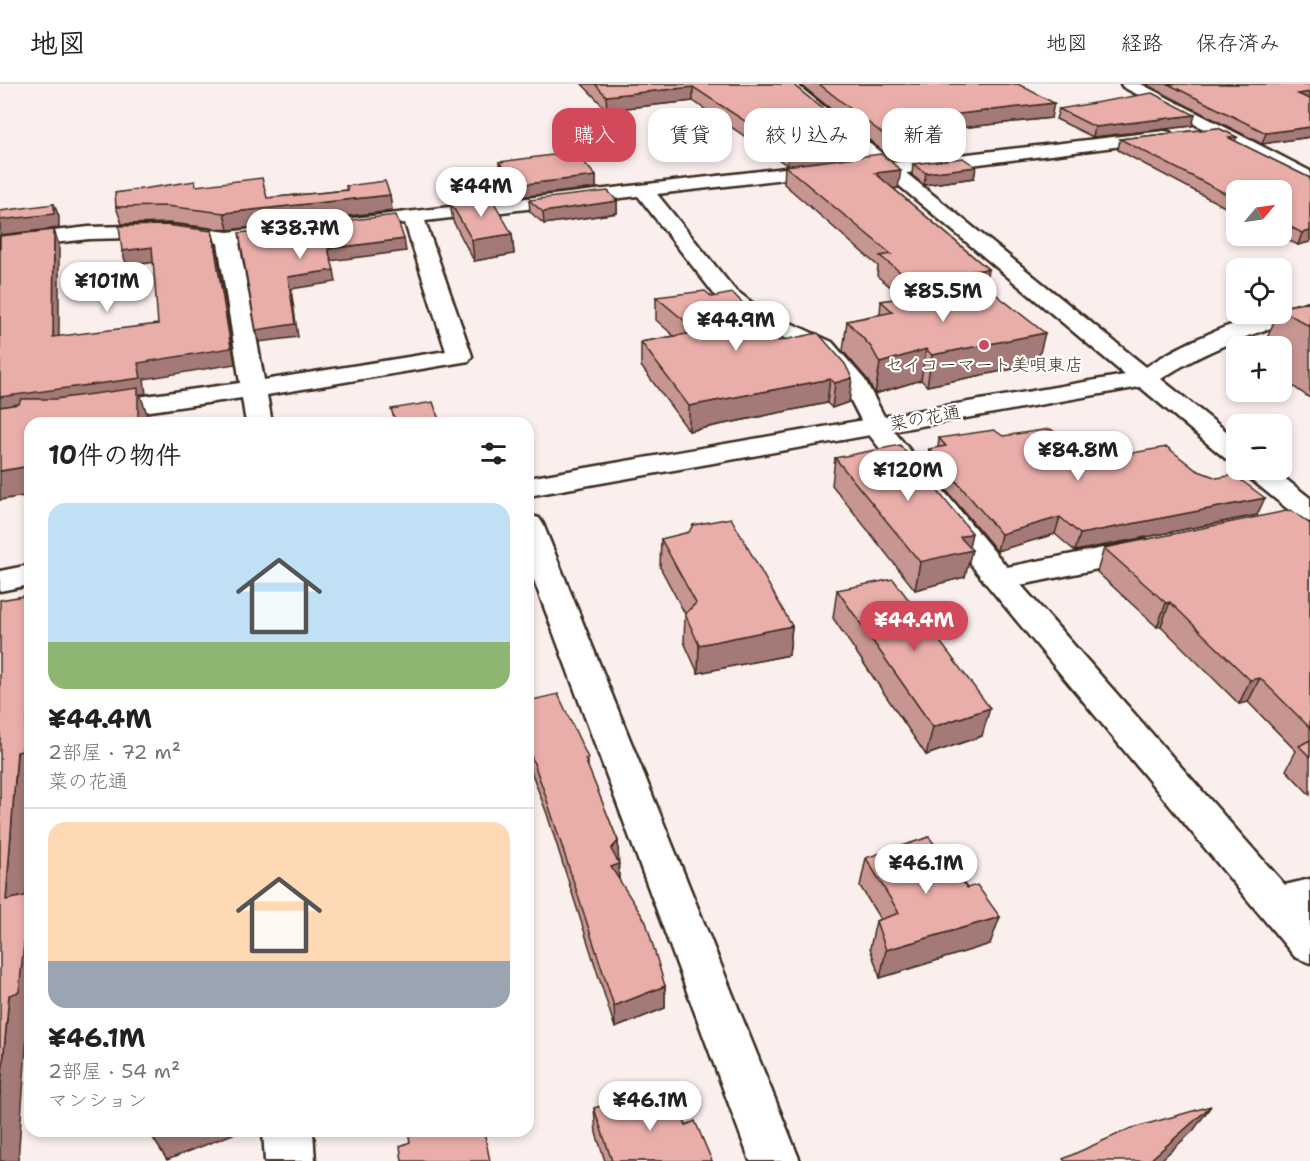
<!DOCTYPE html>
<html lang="ja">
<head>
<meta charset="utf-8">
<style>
  :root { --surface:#fff; --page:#f2f2f2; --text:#222; --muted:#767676; --line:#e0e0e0; --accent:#d1495b }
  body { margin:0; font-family:"Shantell Sans","Klee One",sans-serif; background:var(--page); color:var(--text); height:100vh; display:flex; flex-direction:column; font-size:22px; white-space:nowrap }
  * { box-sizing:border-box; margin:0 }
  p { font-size:20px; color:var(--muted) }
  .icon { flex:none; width:33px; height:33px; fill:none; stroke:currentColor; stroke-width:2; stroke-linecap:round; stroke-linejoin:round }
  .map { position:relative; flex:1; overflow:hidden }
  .drawer { position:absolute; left:24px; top:333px; width:510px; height:720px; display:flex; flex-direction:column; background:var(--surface); border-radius:18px; box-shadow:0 3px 9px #0003 }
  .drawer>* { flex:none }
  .guide { position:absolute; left:552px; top:24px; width:570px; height:54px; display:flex; gap:12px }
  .needle { width:39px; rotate:61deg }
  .controls { position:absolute; left:1226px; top:96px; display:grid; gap:12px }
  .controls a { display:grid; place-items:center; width:66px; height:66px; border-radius:12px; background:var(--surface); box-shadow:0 3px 9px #0003; font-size:30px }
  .price { position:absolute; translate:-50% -51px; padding:0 14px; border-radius:21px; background:#fff; color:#222; font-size:20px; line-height:39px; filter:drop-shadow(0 2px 3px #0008) }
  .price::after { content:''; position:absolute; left:50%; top:36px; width:18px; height:14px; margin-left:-9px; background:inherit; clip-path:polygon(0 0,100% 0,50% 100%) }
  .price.selected { background:var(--accent); color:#fff }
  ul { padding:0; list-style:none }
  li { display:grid; align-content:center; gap:12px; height:318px; padding:0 24px }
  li+li { border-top:2px solid var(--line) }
  li span { display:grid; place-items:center; height:186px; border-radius:18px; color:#555 }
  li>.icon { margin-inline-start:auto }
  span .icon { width:108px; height:108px; fill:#fffc; stroke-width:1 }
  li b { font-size:26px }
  h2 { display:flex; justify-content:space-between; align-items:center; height:72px; padding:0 24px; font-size:26px }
  .chip { padding:0 21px; border-radius:18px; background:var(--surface); box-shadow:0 3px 9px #0003; font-size:21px; line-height:54px }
  .chip.selected { background:var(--accent); color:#fff }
  header { display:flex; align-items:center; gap:36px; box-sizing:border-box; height:84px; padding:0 30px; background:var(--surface); border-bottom:2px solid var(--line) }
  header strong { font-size:28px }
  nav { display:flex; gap:33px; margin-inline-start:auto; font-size:21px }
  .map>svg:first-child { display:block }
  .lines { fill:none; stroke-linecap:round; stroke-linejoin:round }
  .minor-casing { stroke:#3b2a1e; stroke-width:5 }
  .tertiary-casing { stroke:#3b2a1e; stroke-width:5 }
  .minor { fill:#fff; fill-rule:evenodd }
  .tertiary { fill:#fff; fill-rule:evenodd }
  .wall { fill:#c89692; stroke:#3b2a1e; stroke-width:1.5 }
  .shaded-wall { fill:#a37a77; stroke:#3b2a1e; stroke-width:1.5 }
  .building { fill:#e9aeaa; stroke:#3b2a1e; stroke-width:1.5 }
  .poi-dot { fill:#d1495b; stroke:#fff; stroke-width:2 }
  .labels { text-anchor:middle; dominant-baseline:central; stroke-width:4.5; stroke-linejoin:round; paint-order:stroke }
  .far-poi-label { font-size:18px; fill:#3b2a1e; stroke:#fff }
  .far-street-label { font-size:18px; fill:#3b2a1e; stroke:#fff }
</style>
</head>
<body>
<header>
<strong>地図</strong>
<nav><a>地図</a><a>経路</a><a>保存済み</a></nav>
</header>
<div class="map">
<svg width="1310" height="1077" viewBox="0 0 1310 1077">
  <rect width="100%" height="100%" fill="#fbefee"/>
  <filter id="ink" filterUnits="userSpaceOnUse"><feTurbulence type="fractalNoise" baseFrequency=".0167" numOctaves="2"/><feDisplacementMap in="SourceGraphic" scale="12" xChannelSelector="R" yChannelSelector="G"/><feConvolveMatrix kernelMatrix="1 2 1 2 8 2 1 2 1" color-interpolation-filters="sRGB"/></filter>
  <g filter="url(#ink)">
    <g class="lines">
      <g class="minor-casing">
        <g id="minor">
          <polygon points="1121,0 1141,0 1310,87 1310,100 1123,3"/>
          <polygon points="1164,47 1170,48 1173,52 1170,56 891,91 884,89 882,85 884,81 891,79"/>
          <polygon points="829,79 836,81 838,85 836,89 657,110 734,205 760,225 832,258 865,296 888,340 1007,483 1144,456 1155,459 1159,466 1155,473 1021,501 1285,801 1310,795 1310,879 1295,873 988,502 867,348 844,303 814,268 744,235 718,215 638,112 425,137 472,272 469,277 267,311 272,339 246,339 242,314 101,334 92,332 88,326 92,320 101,318 240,299 218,159 170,153 89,155 0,165 0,153 89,143 170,141 228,148 284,141 291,143 294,147 291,151 239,159 264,296 446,267 405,139 353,145 346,143 343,139 346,135"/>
          <polygon points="528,431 539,434 543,440 800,1077 750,1077 528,480"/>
          <polygon points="263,1047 313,1047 315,1077 265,1077"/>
        </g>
      </g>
      <g class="tertiary-casing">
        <g id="tertiary">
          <path d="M778 0H796L1146 283C1177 262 1245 230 1281 230V226L1310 218V232C1258 247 1206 265 1161 295L1236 355V377L1226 375 1140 303 528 412V394L1125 291Z"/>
          <polygon points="1243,386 1274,386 1310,414 1310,438 1300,435 1247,392"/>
          <polygon points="30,481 30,501 0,507 0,487"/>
        </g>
      </g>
      <use href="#minor" class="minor"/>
      <use href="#tertiary" class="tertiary"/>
    </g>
    <g class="wall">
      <polygon points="582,0 792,0 864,58 862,72 898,104 894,105 988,185 986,197 1037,280 927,302 921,296 875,310 867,295 843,267 847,237 880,230 881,217 904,214 877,192 878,182 784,100 785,82 788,82 693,17 607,26"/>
      <polygon points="800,0 1018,0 1051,34 933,47 933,50 940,71 895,77"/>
      <polygon points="1145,0 1310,0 1310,53 1262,60"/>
      <polygon points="1059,25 1192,42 1093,53 1056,35"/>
      <polygon points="1218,44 1237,53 1235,57 1310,94 1310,158 1298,161 1279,152 1281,152 1281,106 1236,106 1236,129 1118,66 1120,55"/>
      <polygon points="499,78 596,92 596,104 518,113 500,89"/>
      <polygon points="913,80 976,83 974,94 924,101 912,91"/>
      <polygon points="196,102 267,114 347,106 346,102 390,111 392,127 228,146 170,139 122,140 116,123"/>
      <polygon points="529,116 617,117 617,129 544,140 530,128"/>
      <polygon points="450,118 512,150 514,170 474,177 453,137"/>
      <polygon points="656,213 712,213 779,257 852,294 849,318 832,324 827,319 689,347 641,282 641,258 674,252 656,236"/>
      <polygon points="1310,218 1310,314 1281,294 1281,262 1264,262 1277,230 1281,230 1281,223"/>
      <polygon points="1003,352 1076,362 1097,375 1196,386 1257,431 1075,467 1055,450 997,467 926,382 929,365 938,364 939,354"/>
      <polygon points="835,374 969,462 965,493 915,506 832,401"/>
      <polygon points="1310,440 1310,711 1286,686 1296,667 1248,618 1239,620 1161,542 1157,543 1097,488 1104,464"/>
      <polygon points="661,455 792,542 789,571 698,589 684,558 685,530 660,483"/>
      <polygon points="837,506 982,652 926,671 833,534"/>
      <polygon points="528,617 588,674 588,684 618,757 619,796 665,902 665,924 615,944 547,730 528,679"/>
      <polygon points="866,774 990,860 880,894 870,864 876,837 880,835 860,802"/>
      <polygon points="648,1023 686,1041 712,1077 605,1077 596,1049 594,1024"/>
    </g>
    <g class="shaded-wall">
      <polygon points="693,3 693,17 607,26 606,12"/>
      <polygon points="1310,8 1310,17 1298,10"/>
      <polygon points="1054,19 1051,34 933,47 932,57 943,56 940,71 895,77 897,61 916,35"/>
      <polygon points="1195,31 1192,42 1093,53 1095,43"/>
      <polygon points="1310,43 1310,53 1262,60 1266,49"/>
      <polygon points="864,58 862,73 788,82 789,66"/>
      <polygon points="976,83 974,94 924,101 926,89"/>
      <polygon points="901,86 898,104 873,107 875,89"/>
      <polygon points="596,92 596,104 518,113 517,101"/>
      <polygon points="390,111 392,127 228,146 224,129"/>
      <polygon points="617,117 617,129 544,140 543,128"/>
      <polygon points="54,120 59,133 59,144 0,151 0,136"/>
      <polygon points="54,146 59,161 59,269 53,253"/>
      <polygon points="212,147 216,161 235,280 144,295 146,310 140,310 147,330 147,339 138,339 0,324 0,309 138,279"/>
      <polygon points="1310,147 1310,158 1298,161 1302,149"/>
      <polygon points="512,150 514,170 474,177 472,156"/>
      <polygon points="404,155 406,167 330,177 328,165"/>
      <polygon points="152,163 156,178 127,182 122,167"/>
      <polygon points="988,185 984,205 973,187"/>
      <polygon points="334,186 336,198 291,205 298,253 259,258 256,246 288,193"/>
      <polygon points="1045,249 1037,280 927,302 932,271"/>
      <polygon points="926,265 921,296 875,310 880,279"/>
      <polygon points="852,294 849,318 832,324 835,299"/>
      <polygon points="830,295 827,319 689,347 689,322"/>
      <polygon points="30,382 30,411 0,416 0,387"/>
      <polygon points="1265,414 1257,431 1075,467 1080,450"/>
      <polygon points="1060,433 1055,450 997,467 1001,450"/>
      <polygon points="972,449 968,467 972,466 965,493 915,506 920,478 960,453"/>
      <polygon points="1170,518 1161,542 1157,543 1166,519"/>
      <polygon points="792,542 789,571 698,589 699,561"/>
      <polygon points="1260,594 1248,618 1239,620 1250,596"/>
      <polygon points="30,613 30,744 24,844 6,816 17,668"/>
      <polygon points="990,624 982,652 926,671 933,643"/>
      <polygon points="618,757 619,803 612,806 611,765"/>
      <polygon points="29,811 30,814 30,937 28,938 18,1077 0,1077 0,1012 9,911"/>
      <polygon points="1000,833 990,860 880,894 886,866"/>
      <polygon points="665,902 665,924 615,944 614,922"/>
      <polygon points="1211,1022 1193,1047 1160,1077 1149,1077"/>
      <polygon points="161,1047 233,1047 233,1050 167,1076 151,1051"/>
    </g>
    <g class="building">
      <polygon points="595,0 792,0 864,58 789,66 693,3 606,12"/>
      <polygon points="819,0 1018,0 1054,19 916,35 933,47 929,47 943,56 897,61"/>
      <polygon points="1168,0 1310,0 1310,8 1298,10 1310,15 1310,43 1266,49"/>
      <polygon points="1152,9 1195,31 1095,43 1059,25"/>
      <polygon points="1218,44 1237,53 1229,54 1310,94 1310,147 1302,149 1281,138 1281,106 1236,106 1236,115 1120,55"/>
      <polygon points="575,68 596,92 517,101 499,78"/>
      <polygon points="881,70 901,86 875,89 988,185 973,187 995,203 988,204 984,201 928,210 880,172 891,170 785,82"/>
      <polygon points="963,74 976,83 926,89 913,80"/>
      <polygon points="262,94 267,114 348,106 346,102 385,97 390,111 224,129 166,122 116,123 115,109 195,97 196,102"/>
      <polygon points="608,107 617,117 543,128 529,116"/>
      <polygon points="491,113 512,150 472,156 450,118"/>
      <polygon points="54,120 54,130 0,136 0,127"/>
      <polygon points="396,131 404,155 328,165 334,186 288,193 295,240 256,246 239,149"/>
      <polygon points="166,141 212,147 231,264 138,279 141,294 0,313 0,152 54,146 53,253 158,240 152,163 122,167 119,142"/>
      <polygon points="984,201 1045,249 932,271 926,265 880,279 871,263 847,237 893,228 881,217"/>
      <polygon points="705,207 712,213 733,209 779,257 818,249 845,280 852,294 835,299 830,295 689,322 641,258 698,248 656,213"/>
      <polygon points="1310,218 1310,243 1281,225 1281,223"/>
      <polygon points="138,304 138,339 30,339 30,382 0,387 0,323 19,320 21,315 55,315"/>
      <polygon points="433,318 440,339 396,339 391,325"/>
      <polygon points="1050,345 1076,362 1082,361 1097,375 1167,363 1196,386 1217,394 1234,391 1265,414 1080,450 1060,433 1001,450 929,365 946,362 939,354 994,346 1003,352"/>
      <polygon points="900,361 972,449 960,453 972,466 920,478 835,374"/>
      <polygon points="1291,426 1310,440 1310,644 1260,594 1250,596 1170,518 1166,519 1104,464"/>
      <polygon points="731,434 792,542 699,561 685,530 696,519 661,455 689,448 693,441"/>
      <polygon points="893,495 990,624 933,643 837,506"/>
      <polygon points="30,511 30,562 28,577 30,584 30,613 22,667 17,668 6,816 29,811 19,908 9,911 0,1012 0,516"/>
      <polygon points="558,610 588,674 585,675 618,757 611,765 619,780 611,783 646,838 665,902 614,922 544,707 528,663 528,617"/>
      <polygon points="1310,656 1310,673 1299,662"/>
      <polygon points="929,753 967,804 977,801 1000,833 886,866 876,837 899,829 866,774"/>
      <polygon points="640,1010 648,1023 673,1011 686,1041 695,1037 712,1077 612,1077 594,1024"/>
      <polygon points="1211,1022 1149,1077 1065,1077 1063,1075 1129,1045"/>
      <polygon points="151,1047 161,1047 151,1051"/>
      <polygon points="408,1047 484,1047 490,1077 402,1077 400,1062 410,1058"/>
    </g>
  </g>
  <circle class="poi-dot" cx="984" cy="261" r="6"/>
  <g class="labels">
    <g class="far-poi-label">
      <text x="984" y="281">セイコーマート美唄東店</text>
    </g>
    <g class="far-street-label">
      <text transform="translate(925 334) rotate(-10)">菜の花通</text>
    </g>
  </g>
</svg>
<div class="controls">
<a><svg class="needle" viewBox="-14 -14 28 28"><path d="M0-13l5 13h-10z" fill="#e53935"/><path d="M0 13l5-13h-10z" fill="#767676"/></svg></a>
<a><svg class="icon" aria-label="locate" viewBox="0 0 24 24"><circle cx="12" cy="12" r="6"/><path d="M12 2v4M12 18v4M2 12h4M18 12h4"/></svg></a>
<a>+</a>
<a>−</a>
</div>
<b class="price" style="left:481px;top:134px">¥44M</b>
<b class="price" style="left:300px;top:176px">¥38.7M</b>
<b class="price" style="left:107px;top:229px">¥101M</b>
<b class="price" style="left:943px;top:239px">¥85.5M</b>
<b class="price" style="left:736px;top:268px">¥44.9M</b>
<b class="price" style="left:1078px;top:398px">¥84.8M</b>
<b class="price" style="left:908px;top:418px">¥120M</b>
<b class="price selected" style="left:914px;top:568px">¥44.4M</b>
<b class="price" style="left:926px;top:811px">¥46.1M</b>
<b class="price" style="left:650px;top:1048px">¥46.1M</b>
<div class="guide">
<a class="chip selected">購入</a>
<a class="chip">賃貸</a>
<a class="chip">絞り込み</a>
<a class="chip">新着</a>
</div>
<section class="drawer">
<h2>10件の物件<svg class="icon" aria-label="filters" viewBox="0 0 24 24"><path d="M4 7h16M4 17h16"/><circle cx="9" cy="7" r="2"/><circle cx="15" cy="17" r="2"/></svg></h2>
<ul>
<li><span style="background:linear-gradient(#bfe0f5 75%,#8fb573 0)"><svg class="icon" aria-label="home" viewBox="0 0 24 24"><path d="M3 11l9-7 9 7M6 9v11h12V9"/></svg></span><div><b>¥44.4M</b><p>2部屋 · 72 m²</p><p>菜の花通</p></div></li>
<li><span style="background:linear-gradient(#ffd9b3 75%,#9aa5b1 0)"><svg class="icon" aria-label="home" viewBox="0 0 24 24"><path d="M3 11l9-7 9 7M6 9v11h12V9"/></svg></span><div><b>¥46.1M</b><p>2部屋 · 54 m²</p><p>マンション</p></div></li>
</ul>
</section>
</div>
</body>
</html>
